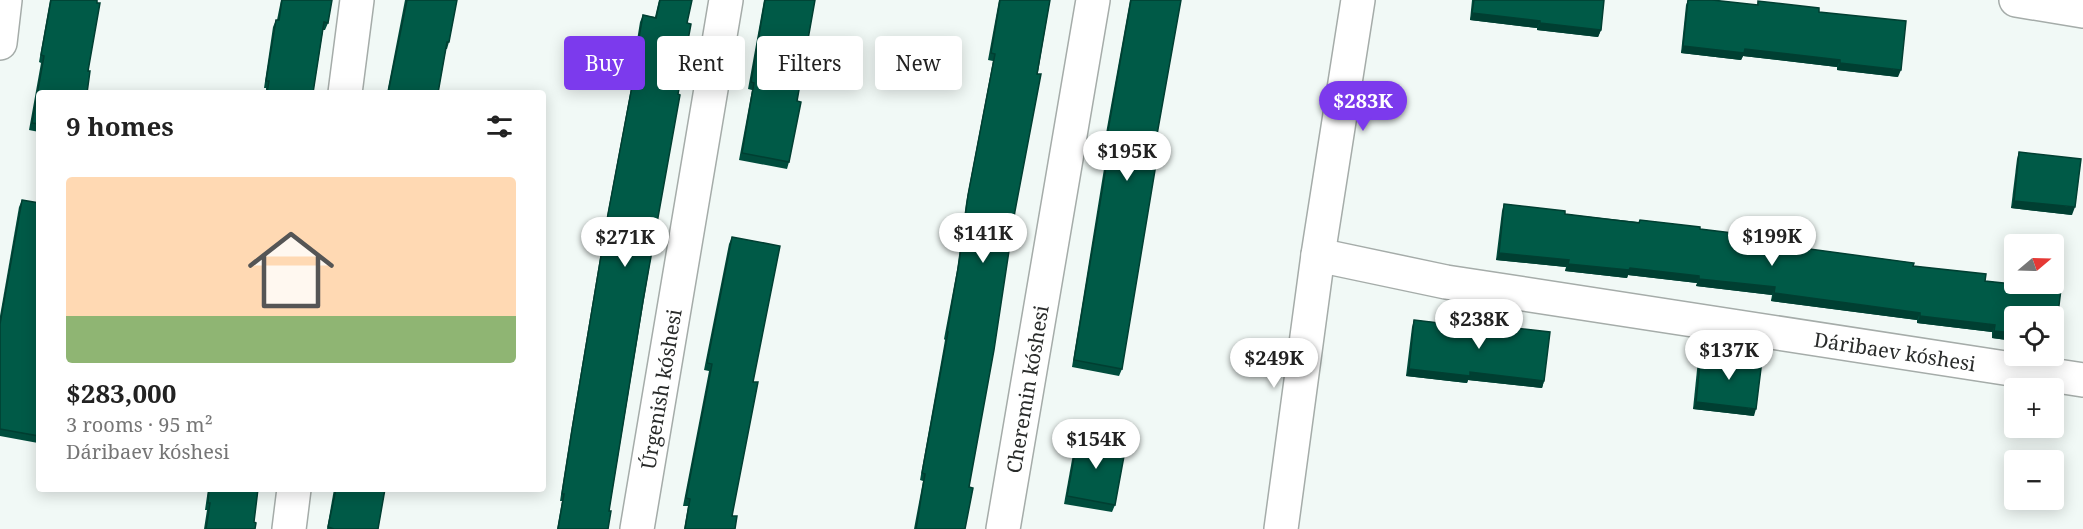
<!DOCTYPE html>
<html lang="en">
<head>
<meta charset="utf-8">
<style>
  :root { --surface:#fff; --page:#f2f2f2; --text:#222; --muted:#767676; --line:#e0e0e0; --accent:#7c3aed }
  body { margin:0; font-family:"Noto Serif",serif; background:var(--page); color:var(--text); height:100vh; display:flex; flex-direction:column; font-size:22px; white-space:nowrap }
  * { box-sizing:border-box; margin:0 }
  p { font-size:20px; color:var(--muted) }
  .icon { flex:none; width:33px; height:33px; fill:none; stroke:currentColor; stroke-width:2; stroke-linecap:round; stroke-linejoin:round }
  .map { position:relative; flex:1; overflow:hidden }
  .panel { position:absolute; left:36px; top:90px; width:510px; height:402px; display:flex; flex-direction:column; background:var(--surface); border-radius:6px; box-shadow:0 3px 15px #0003 }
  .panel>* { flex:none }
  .banner { position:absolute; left:564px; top:36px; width:570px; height:54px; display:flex; gap:12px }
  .needle { width:39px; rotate:71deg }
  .controls { position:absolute; left:2004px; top:234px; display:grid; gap:12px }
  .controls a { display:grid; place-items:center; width:60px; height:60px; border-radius:6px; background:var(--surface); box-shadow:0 3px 15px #0003; font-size:30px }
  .price { position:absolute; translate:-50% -51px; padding:0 14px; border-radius:21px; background:#fff; color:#222; font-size:20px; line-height:39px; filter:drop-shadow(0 2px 3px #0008) }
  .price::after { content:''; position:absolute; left:50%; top:36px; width:18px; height:14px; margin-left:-9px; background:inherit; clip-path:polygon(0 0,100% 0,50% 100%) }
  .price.current { background:var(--accent); color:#fff }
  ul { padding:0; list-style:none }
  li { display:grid; align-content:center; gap:12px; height:318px; padding:0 30px }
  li+li { border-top:2px solid var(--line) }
  li span { display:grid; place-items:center; height:186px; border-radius:6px; color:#555 }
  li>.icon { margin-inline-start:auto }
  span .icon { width:108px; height:108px; fill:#fffc; stroke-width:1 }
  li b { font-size:26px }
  h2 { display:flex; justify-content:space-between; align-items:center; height:72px; padding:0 30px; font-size:26px }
  .chip { padding:0 21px; border-radius:6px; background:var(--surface); box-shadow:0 3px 15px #0003; font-size:21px; line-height:54px }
  .chip.current { background:var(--accent); color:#fff }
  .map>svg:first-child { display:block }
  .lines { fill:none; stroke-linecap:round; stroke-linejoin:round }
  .street-casing { stroke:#a5aca9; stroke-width:36 }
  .street { stroke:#fff; stroke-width:33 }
  .wall { fill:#004d3d }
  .shaded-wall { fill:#003f32 }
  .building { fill:#005a47; stroke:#003f32; stroke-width:1.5 }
  .labels { text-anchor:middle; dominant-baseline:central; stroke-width:6; stroke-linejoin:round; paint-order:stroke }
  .street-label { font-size:20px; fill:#292b2a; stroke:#fff }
</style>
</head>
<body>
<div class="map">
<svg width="2083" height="529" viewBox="0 0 2083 529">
  <rect width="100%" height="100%" fill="#f1f9f6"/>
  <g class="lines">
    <g class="street-casing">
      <g id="street">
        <polyline points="2016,0 2083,11"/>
        <polyline points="0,43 5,0"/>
        <polyline points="345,93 357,0"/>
        <path id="s1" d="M1318 255 1446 282 2083 380"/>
        <polyline points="289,529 294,489"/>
        <path id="s2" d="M637 529 726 0"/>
        <path id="s3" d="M1003 529 1093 0"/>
        <polyline points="1281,529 1318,255 1358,0"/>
      </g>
    </g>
    <use href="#street" class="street"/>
  </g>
  <g class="wall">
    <polygon points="50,0 97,0 39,93 39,132 29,130 41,63 39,62"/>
    <polygon points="281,0 332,0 328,23 325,30 323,30 313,93 266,93 266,88 264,88 273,27 276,20 277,20"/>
    <polygon points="405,0 457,0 449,42 447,49 446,49 438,93 387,93"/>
    <polygon points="659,0 692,0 687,23 678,94 609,511 608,529 557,529 562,501 560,501 571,431 606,222 632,83 630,83 640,22 643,15 655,17"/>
    <polygon points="764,0 815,0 797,101 789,162 787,169 739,160 752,90 748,89"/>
    <polygon points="999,0 1050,0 969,487 965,529 914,529 923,481 920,480 945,340 944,339 957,270 966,203 993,61 988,60"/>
    <polygon points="1130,0 1181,0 1153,157 1122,369 1119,376 1072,367 1107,150 1103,150"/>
    <polygon points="1472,0 1604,0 1601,30 1598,37 1537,30 1537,28 1470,20"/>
    <polygon points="1688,0 1712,0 1757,5 1758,1 1819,12 1898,77 1837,70 1837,67 1743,56 1741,60 1681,53 1686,5"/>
    <polygon points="2019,152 2072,215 2011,208 2017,159"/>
    <polygon points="22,200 39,203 39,440 38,443 0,436 0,316 19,207"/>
    <polygon points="1504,204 1565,211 1565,214 1639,222 1640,220 1700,227 1700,229 1765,237 1764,243 1914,263 1913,266 1986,274 1985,281 2061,289 2055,338 2054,343 2054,316 2014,316 2014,341 1992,338 1992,332 1917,323 1917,320 1771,301 1772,295 1696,286 1697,283 1628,275 1627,278 1565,271 1566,267 1496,260 1502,211"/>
    <polygon points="732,237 753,382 732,516 735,529 684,529 688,506 683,506 709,371 704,370 729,244"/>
    <polygon points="1414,320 1488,328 1489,325 1544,381 1542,388 1468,380 1467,383 1406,376 1412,327"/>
    <polygon points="1701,353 1754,416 1693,409 1698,360"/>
    <polygon points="1078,436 1115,505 1112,512 1064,504 1075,443"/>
    <polygon points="208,489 258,489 254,522 255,529 204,529 207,510 205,510"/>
    <polygon points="334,489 385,489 378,529 327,529"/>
  </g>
  <g class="shaded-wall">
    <polygon points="1472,13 1540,21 1537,28 1470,20"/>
    <polygon points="1540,23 1601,30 1598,37 1537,30"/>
    <polygon points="1683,46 1745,49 1840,60 1837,67 1743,56 1741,60 1681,53"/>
    <polygon points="1840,63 1901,70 1898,77 1837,70"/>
    <polygon points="2014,201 2075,207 2072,215 2011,208"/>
    <polygon points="1499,253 1569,260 1566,267 1496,260"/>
    <polygon points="1568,264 1630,268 1699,276 1697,283 1628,275 1627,278 1565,271"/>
    <polygon points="1699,279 1775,287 1772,295 1696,286"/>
    <polygon points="1774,293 1920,313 1917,320 1771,301"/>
    <polygon points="1920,316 1995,325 1992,332 1917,323"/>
    <polygon points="1994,331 2014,333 2014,341 1992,338"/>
    <polygon points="1409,369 1470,372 1544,381 1542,388 1468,380 1467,383 1406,376"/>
    <polygon points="1696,402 1756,409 1754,416 1693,409"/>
  </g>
  <g class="building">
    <polygon points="51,0 97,0 97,3 100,3 88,71 90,71 87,93 39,93 39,124 32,123 44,56 41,55"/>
    <polygon points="282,0 332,0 328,23 324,22 313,93 267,93 269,81 266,81 276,20 279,20"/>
    <polygon points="407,0 457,0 449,42 447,42 438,93 388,93"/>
    <polygon points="660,0 692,0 687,23 691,24 678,94 680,95 643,301 609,511 611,511 608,529 558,529 564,494 562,494 573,424 608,214 634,76 632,76 643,15 656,18"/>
    <polygon points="765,0 815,0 797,101 801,102 789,162 742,153 754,83 751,82"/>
    <polygon points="1000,0 1050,0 1037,74 1041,74 1015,211 994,350 969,487 973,488 965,529 916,529 925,474 922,473 948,332 947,332 959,263 968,195 995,54 991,53"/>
    <polygon points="1131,0 1181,0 1153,157 1157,158 1122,369 1074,360 1110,143 1106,142"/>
    <polygon points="1474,0 1604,0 1601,30 1540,23 1540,21 1472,13"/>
    <polygon points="1688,0 1712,0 1758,5 1758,1 1819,8 1819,12 1906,21 1901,70 1840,63 1840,60 1745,49 1744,53 1683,46"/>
    <polygon points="2019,152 2081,159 2075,207 2014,201"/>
    <polygon points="22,200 39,203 39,436 0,429 0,324"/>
    <polygon points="1504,204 1565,211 1565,214 1639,223 1640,220 1700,227 1700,229 1765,237 1764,243 1914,263 1913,266 1986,274 1985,281 2061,289 2055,338 2054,338 2054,316 2014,316 2014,333 1994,331 1995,325 1920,316 1920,313 1774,293 1775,287 1699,279 1699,276 1630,268 1629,270 1568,264 1569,260 1499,253"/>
    <polygon points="732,237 780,246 753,382 758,382 732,516 737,516 735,529 685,529 690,499 686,498 712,364 707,363"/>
    <polygon points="1414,320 1489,329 1489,325 1550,332 1544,381 1470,372 1470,376 1409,369"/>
    <polygon points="1701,353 1762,360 1756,409 1696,402"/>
    <polygon points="1078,436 1126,445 1115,505 1067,496"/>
    <polygon points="209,489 258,489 254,522 256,523 255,529 206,529 210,503 208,503"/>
    <polygon points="336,489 385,489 378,529 334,529 328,527"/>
  </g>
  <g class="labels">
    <g class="street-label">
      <text stroke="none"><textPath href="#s1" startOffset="585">Dáribaev kóshesi</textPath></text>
      <text stroke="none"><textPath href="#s2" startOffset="142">Úrgenish kóshesi</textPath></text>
      <text stroke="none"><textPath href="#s3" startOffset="142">Cheremin kóshesi</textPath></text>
    </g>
  </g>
</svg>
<div class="controls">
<a><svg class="needle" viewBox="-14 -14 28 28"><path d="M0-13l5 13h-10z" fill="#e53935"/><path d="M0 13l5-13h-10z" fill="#767676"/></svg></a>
<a><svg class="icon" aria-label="locate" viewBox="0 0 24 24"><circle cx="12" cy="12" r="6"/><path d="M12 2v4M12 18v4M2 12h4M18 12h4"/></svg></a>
<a>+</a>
<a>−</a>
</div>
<b class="price current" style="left:1363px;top:132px">$283K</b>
<b class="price" style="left:1127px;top:182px">$195K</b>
<b class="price" style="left:983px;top:264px">$141K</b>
<b class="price" style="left:1772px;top:267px">$199K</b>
<b class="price" style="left:625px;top:268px">$271K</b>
<b class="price" style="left:1479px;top:350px">$238K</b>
<b class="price" style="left:1729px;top:381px">$137K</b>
<b class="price" style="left:1274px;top:389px">$249K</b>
<b class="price" style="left:1096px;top:470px">$154K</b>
<div class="banner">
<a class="chip current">Buy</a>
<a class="chip">Rent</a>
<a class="chip">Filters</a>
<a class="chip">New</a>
</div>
<section class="panel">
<h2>9 homes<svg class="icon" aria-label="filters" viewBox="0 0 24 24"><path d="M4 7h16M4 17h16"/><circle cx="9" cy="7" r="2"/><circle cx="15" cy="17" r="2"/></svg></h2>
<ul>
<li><span style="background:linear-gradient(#ffd9b3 75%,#8fb573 0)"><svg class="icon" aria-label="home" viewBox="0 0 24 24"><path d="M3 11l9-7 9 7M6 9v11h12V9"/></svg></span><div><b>$283,000</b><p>3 rooms · 95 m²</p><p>Dáribaev kóshesi</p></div></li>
</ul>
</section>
</div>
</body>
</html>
